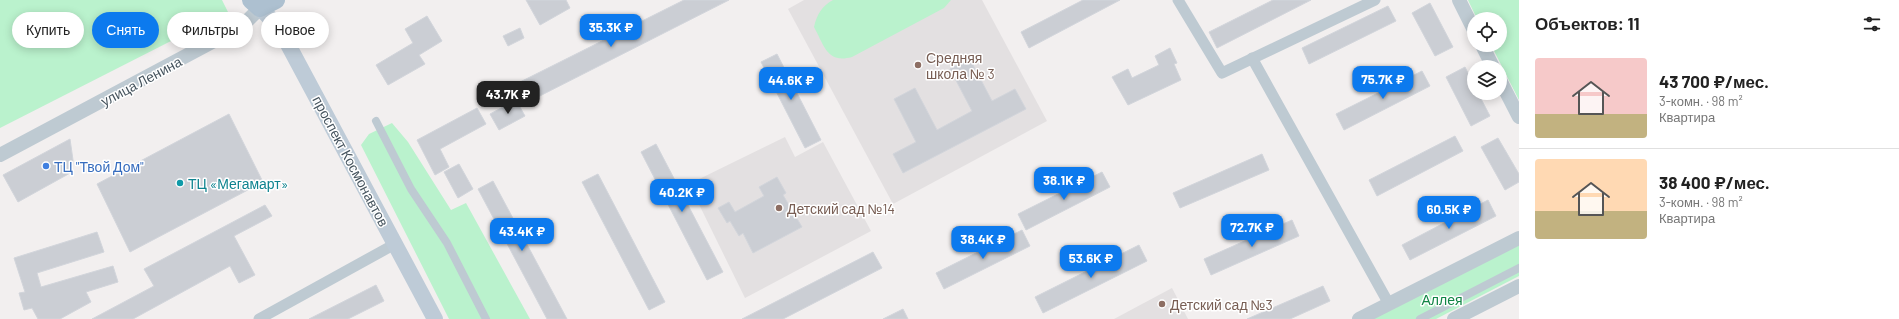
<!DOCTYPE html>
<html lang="ru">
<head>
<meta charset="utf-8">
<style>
  :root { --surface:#fff; --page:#f2f2f2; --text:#222; --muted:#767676; --line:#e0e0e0; --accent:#0c7aee }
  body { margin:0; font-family:Barlow,sans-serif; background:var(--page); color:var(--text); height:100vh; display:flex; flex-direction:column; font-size:15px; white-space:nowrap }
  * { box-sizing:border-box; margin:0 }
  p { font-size:13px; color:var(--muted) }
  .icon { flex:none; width:22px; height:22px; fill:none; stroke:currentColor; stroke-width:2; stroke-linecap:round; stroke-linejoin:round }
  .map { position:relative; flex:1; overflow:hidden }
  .panel { display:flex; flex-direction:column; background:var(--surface); width:380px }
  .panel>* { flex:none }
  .guide { position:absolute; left:12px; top:12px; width:380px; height:36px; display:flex; gap:8px }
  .fabs { position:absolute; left:1467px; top:12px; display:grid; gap:8px }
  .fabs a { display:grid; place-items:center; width:40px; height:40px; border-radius:50%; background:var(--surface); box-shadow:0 2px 10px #0003; font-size:20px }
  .price { position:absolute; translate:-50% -34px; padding:0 9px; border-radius:8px; background:var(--accent); color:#fff; font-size:13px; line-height:26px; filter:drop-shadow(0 1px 2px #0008) }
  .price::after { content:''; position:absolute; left:50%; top:24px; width:12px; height:9px; margin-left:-6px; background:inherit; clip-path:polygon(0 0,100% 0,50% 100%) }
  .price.active { background:#222; color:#fff }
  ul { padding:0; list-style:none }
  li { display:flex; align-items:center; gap:12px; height:100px; padding:0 16px }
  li+li { border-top:1px solid var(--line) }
  li span { display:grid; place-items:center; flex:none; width:112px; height:80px; border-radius:4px; color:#555 }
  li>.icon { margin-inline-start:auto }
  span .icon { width:48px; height:48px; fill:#fffc; stroke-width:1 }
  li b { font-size:17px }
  h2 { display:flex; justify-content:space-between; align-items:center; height:48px; padding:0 16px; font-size:17px }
  .pill { padding:0 14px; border-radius:18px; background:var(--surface); box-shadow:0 2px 10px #0003; font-size:14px; line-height:36px }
  .pill.active { background:var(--accent); color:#fff }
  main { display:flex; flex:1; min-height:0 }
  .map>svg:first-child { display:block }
  .education { fill:#e3e0e1 }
  .green { fill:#baf2cd }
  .building { fill:#cbced4; stroke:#d2d5db }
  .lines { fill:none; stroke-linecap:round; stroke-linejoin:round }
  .pedestrian { stroke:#becad2; stroke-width:8 }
  .minor { stroke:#becad2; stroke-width:11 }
  .tertiary { stroke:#becad2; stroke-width:14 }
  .secondary { stroke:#becbd7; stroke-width:16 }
  .primary { stroke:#adc0d0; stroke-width:18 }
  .education-dot { fill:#8d6e63; stroke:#fff; stroke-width:1.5 }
  .shop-dot { fill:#3f7fe0; stroke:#fff; stroke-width:1.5 }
  .culture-dot { fill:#0f9aa8; stroke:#fff; stroke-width:1.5 }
  .labels { text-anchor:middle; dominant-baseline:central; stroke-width:3; stroke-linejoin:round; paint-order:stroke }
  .education-label { font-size:14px; fill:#785e54; stroke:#fff; text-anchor:start }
  .street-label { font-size:14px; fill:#46545e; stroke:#fff }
  .shop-label { font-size:14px; fill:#366cbe; stroke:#fff; text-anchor:start }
  .culture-label { font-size:14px; fill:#0d838f; stroke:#fff; text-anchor:start }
  .park-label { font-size:14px; fill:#108545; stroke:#fff }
</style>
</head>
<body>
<main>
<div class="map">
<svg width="1519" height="319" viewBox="0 0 1519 319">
  <rect width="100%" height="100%" fill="#f2efef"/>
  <g class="education">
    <polygon points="804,0 982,0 1047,121 893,204 788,9"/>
    <polygon points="785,137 795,157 823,142 871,231 745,298 689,184"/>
    <polygon points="1172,288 1188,319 1114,319"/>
  </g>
  <g class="green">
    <polygon points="0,0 222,0 228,12 0,128"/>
    <path d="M833 0H951L944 8 852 57C827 64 824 45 814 27 817 14 822 6 833 0Z"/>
    <polygon points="1468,0 1519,0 1519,100 1491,45 1500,45 1500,19 1477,19"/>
    <polygon points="392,123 408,142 451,210 466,203 530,319 449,319 361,145 369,134"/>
    <polygon points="1519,242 1519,276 1436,319 1369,319"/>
  </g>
  <g class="building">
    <polygon points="526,0 566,0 570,8 540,25"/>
    <polygon points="684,0 729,0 522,105 512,86"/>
    <polygon points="1083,0 1120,0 1029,48 1021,32"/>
    <polygon points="1273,0 1311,0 1217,48 1209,32"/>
    <polygon points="1430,3 1453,47 1435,56 1412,13"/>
    <polygon points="1388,6 1396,21 1309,64 1302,48"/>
    <polygon points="427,16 442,41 419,55 425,64 388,85 376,65 413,43 405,29"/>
    <polygon points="520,28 524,38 508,46 503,36"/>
    <polygon points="1170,48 1177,63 1174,64 1181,80 1128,105 1112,77 1128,69 1132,78 1159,65 1155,56"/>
    <polygon points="777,54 821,140 805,148 761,62"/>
    <polygon points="970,59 992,101 1015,89 1026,109 903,173 893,154 916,142 894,99 915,88 937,130 972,111 950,69"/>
    <polygon points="1465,67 1474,85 1474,93 1478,93 1490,116 1471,126 1446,77"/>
    <polygon points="1422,71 1430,86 1344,130 1336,114"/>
    <polygon points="516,100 525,116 499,130 490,114"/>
    <polygon points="477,108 486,124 440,149 449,167 435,175 417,140"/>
    <polygon points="229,114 263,182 130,252 97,184"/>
    <polygon points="1455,136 1463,151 1377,196 1369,180"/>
    <polygon points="1498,138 1519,174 1519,182 1505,190 1481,147"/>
    <polygon points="70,139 73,160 72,172 18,202 3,175"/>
    <polygon points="656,144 723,272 707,280 641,152"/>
    <polygon points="1262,154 1269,170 1180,208 1173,193"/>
    <polygon points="459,164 473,189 458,198 444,172"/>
    <polygon points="1102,172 1110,187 1026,230 1018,214"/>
    <polygon points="598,174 665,302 649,310 582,182"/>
    <polygon points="777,177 786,193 783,195 802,227 753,253 743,233 739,236 730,221 727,223 718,208 729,202 735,212 764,196 759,187"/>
    <polygon points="493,181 567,319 547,319 478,189"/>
    <polygon points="1488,200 1496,216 1410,260 1402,245"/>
    <polygon points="265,205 272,216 234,236 255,275 239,283 230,266 133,319 92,319 154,286 144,269"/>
    <polygon points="1292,220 1299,236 1211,275 1204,259"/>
    <polygon points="1022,230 1030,246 944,289 936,273"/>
    <polygon points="97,232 104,252 37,273 41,287 113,266 118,282 86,292 91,302 60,319 38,319 32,308 24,310 19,293 25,292 14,258"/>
    <polygon points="1139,245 1147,261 1043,313 1035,297"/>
    <polygon points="873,252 882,268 783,319 742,319"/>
    <polygon points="376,285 384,301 348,319 309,319"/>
    <polygon points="1323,286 1330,301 1290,319 1247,319"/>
    <polygon points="903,309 908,319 883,319"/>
  </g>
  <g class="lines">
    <g class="pedestrian">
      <polyline points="376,121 411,189 447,243 486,319"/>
      <polyline points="1420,319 1519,268"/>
    </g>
    <g class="minor">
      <polyline points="1178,0 1222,73 1375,0"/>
      <polyline points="1252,58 1389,304"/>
      <polyline points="259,319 395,244"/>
    </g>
    <g class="tertiary">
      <polyline points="1459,0 1474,30"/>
      <polyline points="1482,45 1493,67"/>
      <polyline points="1500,80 1519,117"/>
      <polyline points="0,155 242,26 260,8"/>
      <polyline points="1359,319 1519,238"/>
      <polyline points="1454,319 1519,286"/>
    </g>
    <polyline class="secondary" points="260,8 273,21 283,35 435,319"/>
    <polyline class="primary" points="251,0 260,8 276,0"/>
  </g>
  <g class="education-dot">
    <circle cx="918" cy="65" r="4"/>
    <circle cx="779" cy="208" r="4"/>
    <circle cx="1162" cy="304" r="4"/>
  </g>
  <circle class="shop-dot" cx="46" cy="166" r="4"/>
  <circle class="culture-dot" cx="180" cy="183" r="4"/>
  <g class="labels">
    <g class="education-label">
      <text x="926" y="57">Средняя<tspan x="926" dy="16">школа № 3</tspan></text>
      <text x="787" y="208">Детский сад №14</text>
      <text x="1170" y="304">Детский сад №3</text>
    </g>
    <g class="street-label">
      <text transform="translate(141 81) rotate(-28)">улица Ленина</text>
      <text transform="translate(351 161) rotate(62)">проспект Космонавтов</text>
    </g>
    <g class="shop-label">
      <text x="54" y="166">ТЦ "Твой Дом"</text>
    </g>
    <g class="culture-label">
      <text x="188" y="183">ТЦ «Мегамарт»</text>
    </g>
    <g class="park-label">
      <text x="1442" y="299">Аллея</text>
    </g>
  </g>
</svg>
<div class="fabs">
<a><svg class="icon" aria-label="locate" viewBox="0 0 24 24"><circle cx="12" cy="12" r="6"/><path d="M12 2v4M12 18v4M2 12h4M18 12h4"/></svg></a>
<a><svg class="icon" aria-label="layers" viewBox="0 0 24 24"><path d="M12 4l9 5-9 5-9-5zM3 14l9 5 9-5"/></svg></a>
</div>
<b class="price" style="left:611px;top:48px">35.3K ₽</b>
<b class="price" style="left:1383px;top:100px">75.7K ₽</b>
<b class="price" style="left:791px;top:101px">44.6K ₽</b>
<b class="price active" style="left:508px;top:115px">43.7K ₽</b>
<b class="price" style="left:1064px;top:201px">38.1K ₽</b>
<b class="price" style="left:682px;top:213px">40.2K ₽</b>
<b class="price" style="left:1449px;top:230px">60.5K ₽</b>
<b class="price" style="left:1252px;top:248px">72.7K ₽</b>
<b class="price" style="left:522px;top:252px">43.4K ₽</b>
<b class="price" style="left:983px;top:260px">38.4K ₽</b>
<b class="price" style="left:1091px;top:279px">53.6K ₽</b>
<div class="guide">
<a class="pill">Купить</a>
<a class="pill active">Снять</a>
<a class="pill">Фильтры</a>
<a class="pill">Новое</a>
</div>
</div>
<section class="panel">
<h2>Объектов: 11<svg class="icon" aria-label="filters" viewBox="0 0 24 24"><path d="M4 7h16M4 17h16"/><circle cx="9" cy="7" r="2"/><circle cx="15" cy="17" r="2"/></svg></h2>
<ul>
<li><span style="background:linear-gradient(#f6c9c9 70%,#c2b280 0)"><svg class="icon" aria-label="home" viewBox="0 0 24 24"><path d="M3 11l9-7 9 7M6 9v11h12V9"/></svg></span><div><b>43 700 ₽/мес.</b><p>3-комн. · 98 m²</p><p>Квартира</p></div></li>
<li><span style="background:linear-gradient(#ffd9b3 65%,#c2b280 0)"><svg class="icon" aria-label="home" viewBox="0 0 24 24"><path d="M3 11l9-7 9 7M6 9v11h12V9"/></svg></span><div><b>38 400 ₽/мес.</b><p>3-комн. · 98 m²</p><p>Квартира</p></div></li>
</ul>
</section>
</main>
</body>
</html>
